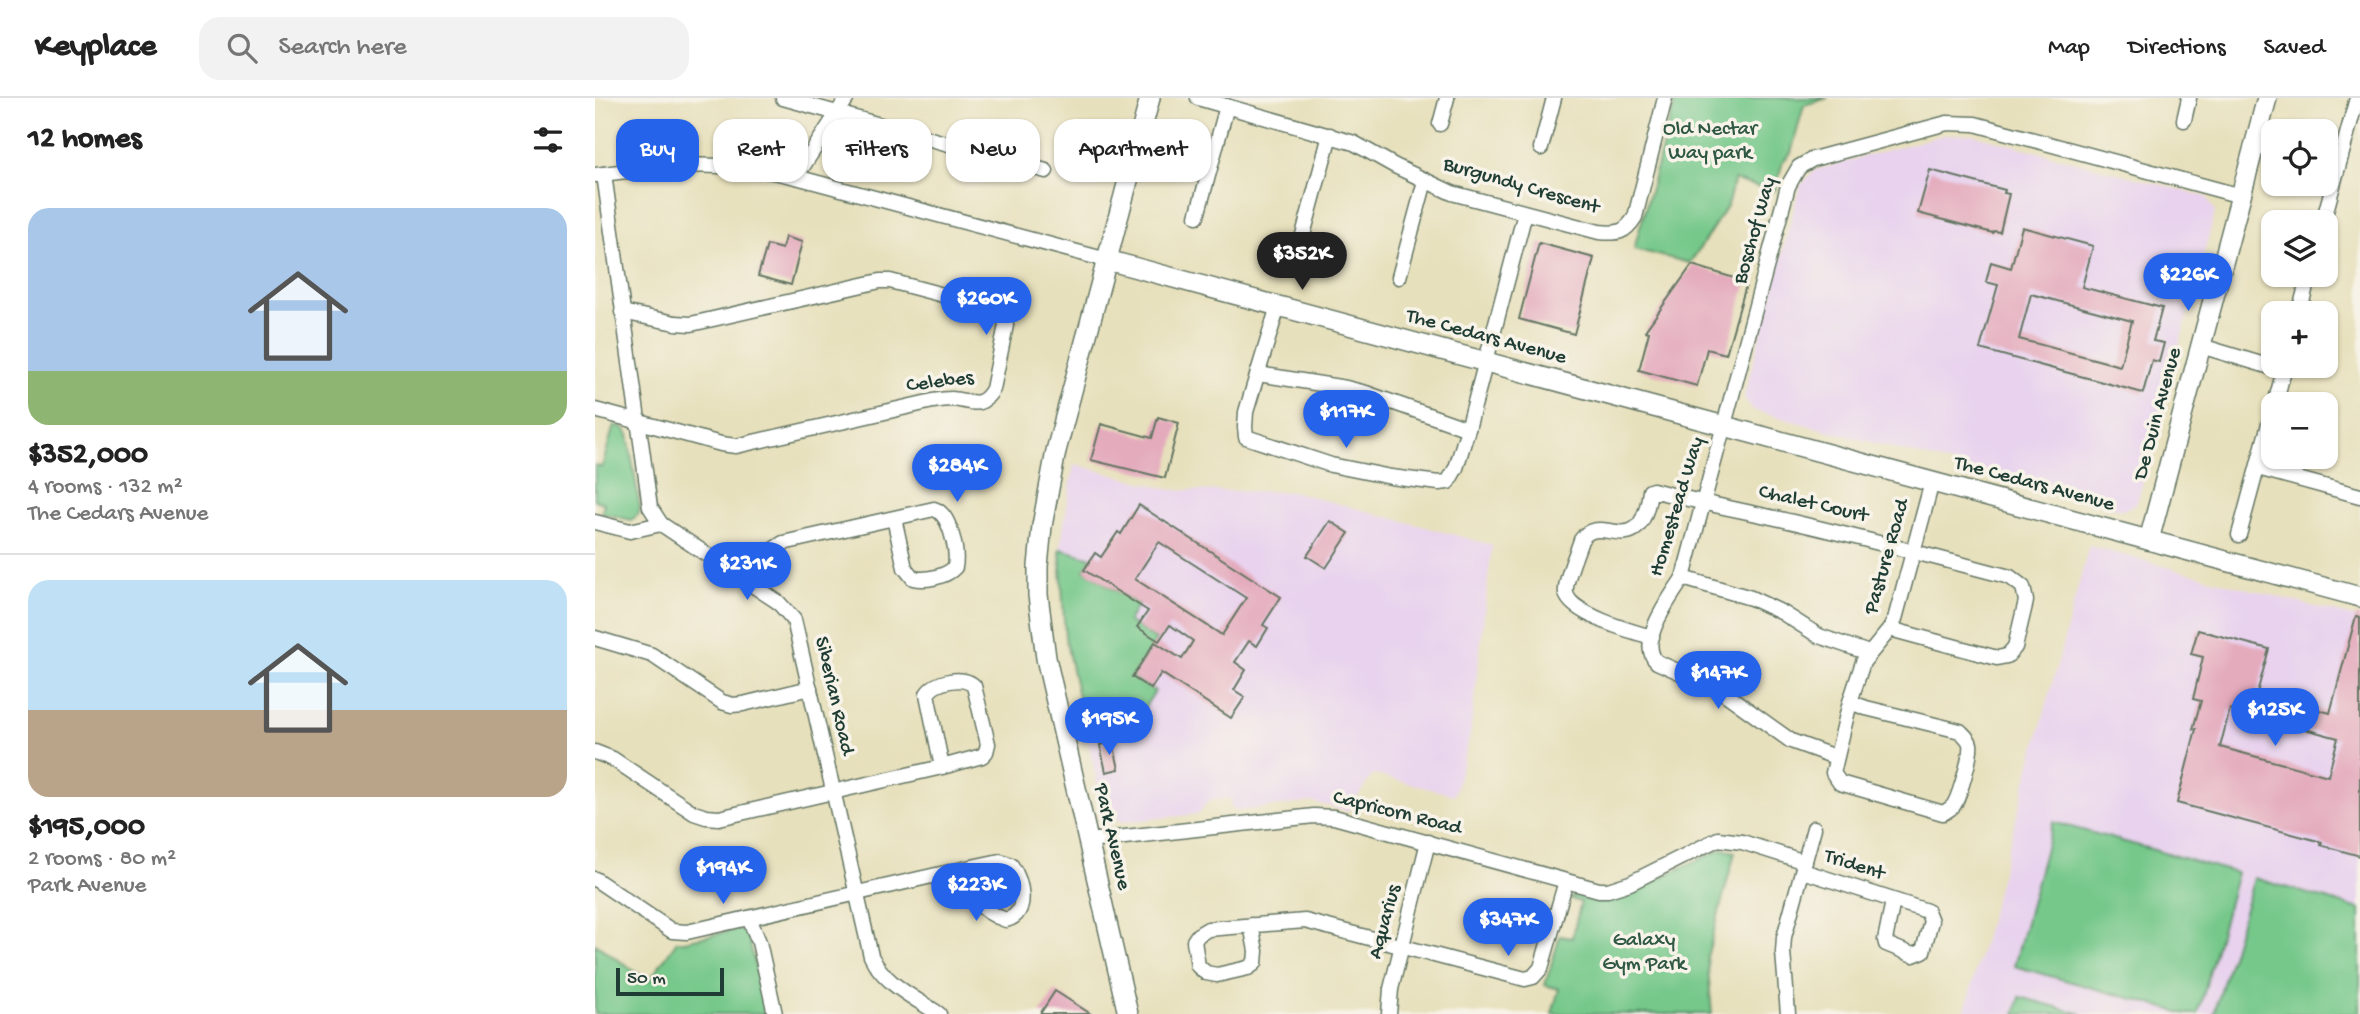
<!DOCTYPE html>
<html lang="en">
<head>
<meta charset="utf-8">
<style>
  :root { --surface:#fff; --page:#f2f2f2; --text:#222; --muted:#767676; --line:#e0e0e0; --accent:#2563eb }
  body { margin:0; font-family:"Gochi Hand",sans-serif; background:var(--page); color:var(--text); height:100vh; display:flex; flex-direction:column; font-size:26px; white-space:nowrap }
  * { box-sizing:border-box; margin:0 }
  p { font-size:23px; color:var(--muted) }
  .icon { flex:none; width:38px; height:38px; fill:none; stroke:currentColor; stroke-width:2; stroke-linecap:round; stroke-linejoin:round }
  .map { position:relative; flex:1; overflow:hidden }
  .details { display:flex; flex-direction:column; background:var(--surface); width:595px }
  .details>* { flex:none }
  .hud { position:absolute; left:21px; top:21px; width:665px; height:63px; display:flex; gap:14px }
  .tools { position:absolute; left:1666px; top:21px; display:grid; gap:14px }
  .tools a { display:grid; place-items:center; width:77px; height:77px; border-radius:14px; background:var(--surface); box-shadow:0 2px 5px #0004; font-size:35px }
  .scale { position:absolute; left:21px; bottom:18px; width:108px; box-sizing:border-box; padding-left:7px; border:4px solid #1f3d34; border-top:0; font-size:19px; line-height:24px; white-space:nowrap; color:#1f3d34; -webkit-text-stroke:5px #f7f3e8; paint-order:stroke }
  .price { position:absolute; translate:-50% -60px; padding:0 16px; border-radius:24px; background:var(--accent); color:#fff; font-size:23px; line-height:46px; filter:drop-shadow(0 2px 4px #0008) }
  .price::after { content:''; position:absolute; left:50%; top:42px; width:21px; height:16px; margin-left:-10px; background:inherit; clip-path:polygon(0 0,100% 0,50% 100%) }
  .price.current { background:#222; color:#fff }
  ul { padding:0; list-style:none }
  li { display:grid; align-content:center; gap:14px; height:371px; padding:0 28px }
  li+li { border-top:2px solid var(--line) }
  li span { display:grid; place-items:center; height:217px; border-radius:21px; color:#555 }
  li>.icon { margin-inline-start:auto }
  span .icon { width:126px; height:126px; fill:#fffc; stroke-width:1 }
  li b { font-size:30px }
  h2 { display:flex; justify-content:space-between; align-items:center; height:84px; padding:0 28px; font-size:30px }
  .pill { padding:0 24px; border-radius:21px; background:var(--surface); box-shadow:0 2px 5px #0004; font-size:24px; line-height:63px }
  .pill.current { background:var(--accent); color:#fff }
  header { display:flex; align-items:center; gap:42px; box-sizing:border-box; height:98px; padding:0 35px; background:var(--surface); border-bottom:2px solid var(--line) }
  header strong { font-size:33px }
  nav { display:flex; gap:38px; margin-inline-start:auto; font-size:24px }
  .search { width:490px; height:63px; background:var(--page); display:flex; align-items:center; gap:18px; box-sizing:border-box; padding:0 24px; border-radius:21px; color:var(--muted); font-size:26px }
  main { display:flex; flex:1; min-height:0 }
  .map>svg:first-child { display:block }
  .built { fill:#e8d2ee }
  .green { fill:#76c88a; stroke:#4a825f; stroke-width:2 }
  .building { fill:#e4abbd; fill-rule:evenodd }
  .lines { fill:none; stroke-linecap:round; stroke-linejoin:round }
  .street-casing { stroke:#657664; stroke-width:17 }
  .secondary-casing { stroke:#657664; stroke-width:22 }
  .street { stroke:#fff; stroke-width:14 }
  .secondary { stroke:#fff; stroke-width:19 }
  .labels { text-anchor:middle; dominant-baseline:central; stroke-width:7; stroke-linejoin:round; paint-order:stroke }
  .park-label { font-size:21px; fill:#305945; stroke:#f7f3e8 }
  .street-label { font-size:21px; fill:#1f3d34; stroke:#f7f3e8 }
</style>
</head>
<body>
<header>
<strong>Keyplace</strong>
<div class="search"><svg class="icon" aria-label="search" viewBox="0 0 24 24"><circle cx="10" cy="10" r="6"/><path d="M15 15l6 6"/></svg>Search here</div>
<nav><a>Map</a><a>Directions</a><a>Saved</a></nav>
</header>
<main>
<section class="details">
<h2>12 homes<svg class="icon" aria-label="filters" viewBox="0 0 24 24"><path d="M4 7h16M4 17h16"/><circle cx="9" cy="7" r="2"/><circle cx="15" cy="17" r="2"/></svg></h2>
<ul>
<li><span style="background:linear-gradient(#a9c7e8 75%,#8fb573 0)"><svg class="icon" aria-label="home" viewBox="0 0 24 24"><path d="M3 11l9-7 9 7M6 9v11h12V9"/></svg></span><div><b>$352,000</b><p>4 rooms · 132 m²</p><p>The Cedars Avenue</p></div></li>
<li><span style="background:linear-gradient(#bfe0f5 60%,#b9a48a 0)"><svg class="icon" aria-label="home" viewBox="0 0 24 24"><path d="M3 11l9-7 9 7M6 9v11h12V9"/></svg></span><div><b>$195,000</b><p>2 rooms · 80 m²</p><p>Park Avenue</p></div></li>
</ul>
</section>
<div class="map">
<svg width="1765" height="916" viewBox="0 0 1765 916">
  <rect width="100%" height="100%" fill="#f7f3e8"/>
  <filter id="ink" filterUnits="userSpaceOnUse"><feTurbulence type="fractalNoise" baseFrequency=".0143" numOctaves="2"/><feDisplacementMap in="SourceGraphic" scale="14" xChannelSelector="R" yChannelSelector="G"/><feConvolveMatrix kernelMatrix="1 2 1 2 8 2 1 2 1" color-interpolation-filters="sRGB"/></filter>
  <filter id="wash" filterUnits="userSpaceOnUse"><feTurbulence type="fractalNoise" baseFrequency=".00686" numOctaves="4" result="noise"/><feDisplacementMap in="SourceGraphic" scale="28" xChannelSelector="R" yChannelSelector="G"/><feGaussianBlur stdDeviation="1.57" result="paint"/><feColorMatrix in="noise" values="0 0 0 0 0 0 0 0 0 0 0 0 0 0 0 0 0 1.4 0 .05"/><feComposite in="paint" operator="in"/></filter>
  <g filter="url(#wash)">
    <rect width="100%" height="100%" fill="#e7e0bc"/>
    <g class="built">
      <polygon points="1376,36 1612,99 1620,114 1542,405 1528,412 1157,312 1149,299 1205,88 1220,72 1348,37"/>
      <polygon points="479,366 576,392 700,394 897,447 875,638 859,697 778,676 753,713 717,704 641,713 636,708 635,700 614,702 603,716 527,724 508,712 470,539 464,456"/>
      <polygon points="1494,448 1765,521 1765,916 1369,916"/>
    </g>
    <g class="green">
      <polygon points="1081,0 1233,0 1209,7 1196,55 1188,63 1180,93 1139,82 1132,108 1095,165 1039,151"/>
      <polygon points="19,327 29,330 33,337 45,410 43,417 36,422 7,415 9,405 0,402 0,367 7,369"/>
      <polygon points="465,451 497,460 489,472 543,507 533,523 561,542 537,579 560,593 546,615 487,617 470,539"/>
      <polygon points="1458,724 1642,775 1603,916 1591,916 1419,868"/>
      <path d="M1127 751 1140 754 1112 859 1117 916H957L964 891 950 887 965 838 977 840 986 804 975 801C986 788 1006 804 1021 800Z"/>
      <polygon points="1659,780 1765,811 1765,916 1619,916"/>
      <polygon points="145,831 153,837 171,916 0,916 0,846 54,883 82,843 89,843"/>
      <polygon points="1425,899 1487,916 1420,916"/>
    </g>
    <g id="blocks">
      <g class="building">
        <polygon points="1335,72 1410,92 1409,95 1414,96 1405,134 1399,133 1398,135 1323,115"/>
        <path d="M1427 129 1498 148 1487 189 1567 210 1558 243 1569 245 1564 264 1557 262 1548 295 1385 251 1403 187 1391 184 1396 164 1416 170ZM1436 196 1537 223 1525 268 1424 241Z"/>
        <polygon points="190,139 207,144 196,187 163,178 172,147 187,151"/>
        <polygon points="944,145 999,160 979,236 924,221"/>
        <polygon points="1097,167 1152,184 1131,256 1112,251 1102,288 1044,272 1054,234 1050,233"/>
        <polygon points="563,319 584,325 570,380 496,362 506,326 557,340"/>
        <path d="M544 407 686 499 668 527 673 530 662 548 654 543 640 564 651 572 639 592 650 599 636 620 566 575 556 591 537 579 560 544 587 561 598 543 575 527 564 543 542 529 553 513 489 472 500 455 506 459 523 434 526 436ZM564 444 651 500 627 537 540 481Z"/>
        <polygon points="735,423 754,435 731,470 712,458"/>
        <path d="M1761 518 1765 519V758L1726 747 1727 744 1582 705 1601 631H1598L1606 603 1598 601 1608 559 1596 556 1603 532 1674 551 1662 595 1735 615ZM1635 611 1743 640 1733 678 1625 649Z"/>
        <polygon points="518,644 524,671 511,674 505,647"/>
        <polygon points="460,893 496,916 445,916"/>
      </g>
    </g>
  </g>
  <g filter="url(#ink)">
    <use href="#blocks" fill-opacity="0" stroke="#657664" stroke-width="2"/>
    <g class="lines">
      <g class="street-casing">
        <g id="street">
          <polyline points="188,0 451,73"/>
          <path d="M603 0 759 45 800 68 857 95 1004 134C1023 136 1030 135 1040 119L1070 0"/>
          <polyline points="1589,22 1594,0"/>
          <polyline points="845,26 852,0"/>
          <polyline points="946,50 959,0"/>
          <path d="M9 76 55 409 66 426 183 504 199 522 276 858C289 886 320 900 344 916"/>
          <path d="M1 77C74 67 128 61 201 79L512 162"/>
          <polyline points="201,79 252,0"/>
          <polyline points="602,118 632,8"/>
          <polyline points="1728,124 1762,0"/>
          <polyline points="705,148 735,37"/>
          <polyline points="804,179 830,83"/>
          <polyline points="683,208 651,314 650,329 651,339 736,367 796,379 844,385 853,384 861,370 873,331 930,115"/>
          <polyline points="1704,215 1714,177"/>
          <polyline points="1606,248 1689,273"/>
          <polyline points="663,276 751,290 771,295 873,331"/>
          <polyline points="1680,306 1690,268"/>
          <path d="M0 312 126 346 141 348 338 303C344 302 350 301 356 301 376 302 385 313 398 291L411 227 409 220 401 211 295 183H285L96 226 80 225 27 214"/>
          <polyline points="1663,370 1765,398"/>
          <polyline points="0,424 35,433 66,426"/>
          <polyline points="1644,437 1678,311"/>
          <polyline points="1088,480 1156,500 1188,515 1224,538 1274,555"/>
          <path d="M158 487 179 451 188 445 339 411C355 415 363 454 360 469 351 479 330 483 318 480L310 470 299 420"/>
          <path d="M1057 539C1038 534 975 516 971 495 969 484 982 455 986 442 1005 411 1045 469 1055 393L1058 392C1104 405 1151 413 1198 424 1271 441 1343 460 1415 479L1428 489 1431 503 1420 549 1412 558 1402 560 1295 531"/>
          <polyline points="0,540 57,557 127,604 137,607 148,606 215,590"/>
          <path d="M1255 604 1271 610 1365 633C1369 637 1374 641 1375 646 1377 656 1364 700 1358 708 1354 712 1353 712 1348 715L1245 685 1238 675 1255 604 1268 564 1295 531 1300 521 1337 384"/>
          <path d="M0 654 18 661 99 715 111 719 124 720 347 669 387 658 391 654 393 646 379 588C369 577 340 583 332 596L347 669"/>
          <path d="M1240 659 1196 643 1132 597 1109 585 1062 564C1041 544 1076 499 1088 480L1193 88 1204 69 1218 61 1352 25 1380 26 1646 98"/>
          <polyline points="494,743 719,718 739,719 1004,792 1013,792 1035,785 1123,741 1147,744 1210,764"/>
          <polyline points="1208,773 1332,813 1336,823 1328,853 1318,857 1291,846 1290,842 1298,803"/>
          <path d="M0 781 77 833 92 834 372 770 405 763 416 767C427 783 435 816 411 822 384 813 374 798 372 770"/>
          <polyline points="154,820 164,844 180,916"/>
          <polyline points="656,827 661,853 660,865 653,870 622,877 611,875 603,868 599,843 603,837 613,831 710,823 930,881 938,879 946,870 971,783"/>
          <polyline points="794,916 796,891 833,744"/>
          <polyline points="1193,916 1188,854 1189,839 1219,730"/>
        </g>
      </g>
      <g class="secondary-casing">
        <g id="secondary">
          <polyline points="512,162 1765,499"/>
          <polyline points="1554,442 1672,0"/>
          <polyline points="533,916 451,560 443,497 443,468 447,428 461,353 555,0"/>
        </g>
      </g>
      <use href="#street" class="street"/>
      <use href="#secondary" class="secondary"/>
    </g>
  </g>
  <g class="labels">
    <g class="park-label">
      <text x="1115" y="32">Old Nectar<tspan x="1115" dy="24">Way park</tspan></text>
      <text x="1049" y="843">Galaxy<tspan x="1049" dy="24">Gym Park</tspan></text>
    </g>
    <g class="street-label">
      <text transform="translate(926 89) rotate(16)">Burgundy Crescent</text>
      <text transform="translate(1161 133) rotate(-74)">Boschof Way</text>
      <text transform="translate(891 240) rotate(15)">The Cedars Avenue</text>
      <text transform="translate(345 285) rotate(-7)">Celebes</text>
      <text transform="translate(1564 316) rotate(-75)">De Duin Avenue</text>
      <text transform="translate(1439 387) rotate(15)">The Cedars Avenue</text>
      <text transform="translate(1218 407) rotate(13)">Chalet Court</text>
      <text transform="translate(1083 409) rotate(-73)">Homestead Way</text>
      <text transform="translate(1293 459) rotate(-74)">Pasture Road</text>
      <text transform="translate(238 598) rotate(77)">Siberian Road</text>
      <text transform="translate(802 716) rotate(14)">Capricorn Road</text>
      <text transform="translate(516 739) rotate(77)">Park Avenue</text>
      <text transform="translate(1259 768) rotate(18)">Trident</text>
      <text transform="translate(791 824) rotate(-75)">Aquarius</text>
    </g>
  </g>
</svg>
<div class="tools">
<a><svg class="icon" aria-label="locate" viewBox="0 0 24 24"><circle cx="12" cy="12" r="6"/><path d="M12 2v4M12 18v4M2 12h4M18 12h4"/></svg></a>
<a><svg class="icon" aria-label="layers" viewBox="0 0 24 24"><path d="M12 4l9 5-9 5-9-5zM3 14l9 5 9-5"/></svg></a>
<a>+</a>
<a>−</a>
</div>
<div class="scale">50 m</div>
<b class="price current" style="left:707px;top:194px">$352K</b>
<b class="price" style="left:1593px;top:215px">$226K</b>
<b class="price" style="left:391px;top:239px">$260K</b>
<b class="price" style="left:751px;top:352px">$117K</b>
<b class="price" style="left:362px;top:406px">$284K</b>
<b class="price" style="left:152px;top:504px">$231K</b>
<b class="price" style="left:1123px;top:613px">$147K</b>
<b class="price" style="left:1680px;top:650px">$125K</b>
<b class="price" style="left:514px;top:659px">$195K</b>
<b class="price" style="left:128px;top:808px">$194K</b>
<b class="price" style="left:381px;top:825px">$223K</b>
<b class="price" style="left:913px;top:860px">$347K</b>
<div class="hud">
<a class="pill current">Buy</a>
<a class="pill">Rent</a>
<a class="pill">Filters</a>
<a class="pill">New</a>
<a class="pill">Apartment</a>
</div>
</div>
</main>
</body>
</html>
